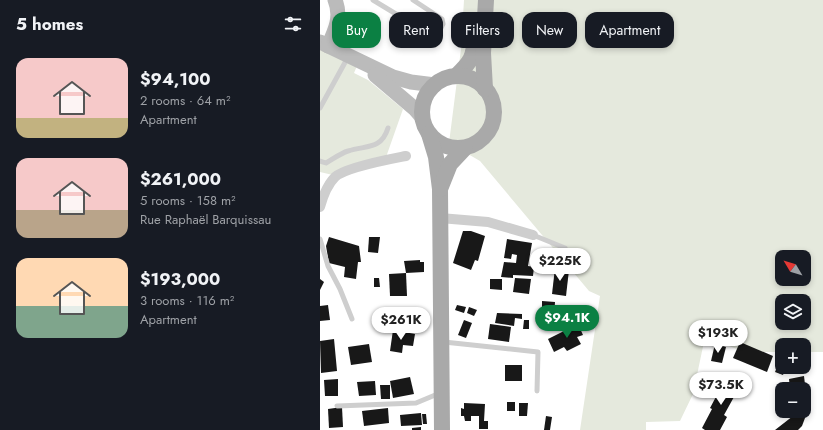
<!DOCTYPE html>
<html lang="en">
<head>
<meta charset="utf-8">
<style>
  :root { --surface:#171b24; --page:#242831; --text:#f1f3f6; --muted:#9ea1a6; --accent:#0b8043 }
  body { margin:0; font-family:Jost,sans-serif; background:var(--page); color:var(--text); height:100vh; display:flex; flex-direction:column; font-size:15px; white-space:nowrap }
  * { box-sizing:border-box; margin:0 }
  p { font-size:13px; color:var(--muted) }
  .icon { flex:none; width:22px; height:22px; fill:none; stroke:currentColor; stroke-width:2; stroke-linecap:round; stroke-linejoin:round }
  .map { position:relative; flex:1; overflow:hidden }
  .side { display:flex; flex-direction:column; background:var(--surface); width:320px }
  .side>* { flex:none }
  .banner { position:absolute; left:12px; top:12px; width:380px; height:36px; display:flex; gap:8px }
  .needle { width:26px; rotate:308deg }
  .buttons { position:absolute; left:455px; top:250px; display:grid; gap:8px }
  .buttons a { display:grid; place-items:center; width:36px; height:36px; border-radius:8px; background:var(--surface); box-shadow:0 2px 6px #0003; font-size:20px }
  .price { position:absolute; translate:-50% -34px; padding:0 9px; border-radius:14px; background:#fff; color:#222; font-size:13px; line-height:26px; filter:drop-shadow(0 1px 2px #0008) }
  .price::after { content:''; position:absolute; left:50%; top:24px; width:12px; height:9px; margin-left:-6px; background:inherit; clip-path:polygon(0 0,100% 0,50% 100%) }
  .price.active { background:var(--accent); color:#fff }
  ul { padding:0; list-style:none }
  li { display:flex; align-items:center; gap:12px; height:100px; padding:0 16px }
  li span { display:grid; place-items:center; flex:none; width:112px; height:80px; border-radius:12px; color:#555 }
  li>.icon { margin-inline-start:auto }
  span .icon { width:48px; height:48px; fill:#fffc; stroke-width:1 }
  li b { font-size:17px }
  h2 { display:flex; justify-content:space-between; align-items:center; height:48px; padding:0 16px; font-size:17px }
  .tag { padding:0 14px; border-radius:12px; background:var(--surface); box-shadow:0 2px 6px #0003; font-size:14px; line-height:36px }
  .tag.active { background:var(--accent); color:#fff }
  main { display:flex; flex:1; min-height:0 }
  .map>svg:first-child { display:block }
  .green { fill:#e5e9dd; fill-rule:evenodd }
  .building { fill:#181818 }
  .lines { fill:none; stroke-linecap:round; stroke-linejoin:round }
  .lane { stroke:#cecece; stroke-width:5 }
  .street { stroke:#cecece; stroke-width:10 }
  .secondary { stroke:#bbb; stroke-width:15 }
  .primary { stroke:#a9a9a9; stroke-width:16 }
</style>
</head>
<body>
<main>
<section class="side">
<h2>5 homes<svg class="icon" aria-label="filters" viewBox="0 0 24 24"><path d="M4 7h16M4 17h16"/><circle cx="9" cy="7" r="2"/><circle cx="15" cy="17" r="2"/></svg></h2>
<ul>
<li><span style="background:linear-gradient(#f6c9c9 75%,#c2b280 0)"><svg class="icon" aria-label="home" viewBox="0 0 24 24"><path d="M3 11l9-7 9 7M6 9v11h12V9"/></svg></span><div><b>$94,100</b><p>2 rooms · 64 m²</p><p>Apartment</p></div></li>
<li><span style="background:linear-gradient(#f6c9c9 65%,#b9a48a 0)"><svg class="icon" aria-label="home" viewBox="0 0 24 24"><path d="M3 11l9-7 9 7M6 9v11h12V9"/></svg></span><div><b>$261,000</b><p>5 rooms · 158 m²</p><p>Rue Raphaël Barquissau</p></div></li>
<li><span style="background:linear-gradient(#ffd9b3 60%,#7fa58c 0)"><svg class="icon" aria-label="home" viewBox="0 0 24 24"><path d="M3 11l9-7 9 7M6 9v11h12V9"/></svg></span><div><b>$193,000</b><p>3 rooms · 116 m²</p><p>Apartment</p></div></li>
</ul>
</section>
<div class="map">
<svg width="503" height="430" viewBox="0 0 503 430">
  <rect width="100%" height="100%" fill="#fff"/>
  <g class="green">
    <path d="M144 0H503V352H484V345H462V352H425L385 337 373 394 360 421 326 422V430H260L280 296 269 291 160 161 129 143 141 49ZM462 257H484V279H462ZM462 301H484V323H462Z"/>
    <polygon points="0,42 39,61 34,73 48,80 83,109 65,160 17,176 0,172"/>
  </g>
  <g class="building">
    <polygon points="143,231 151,231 165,236 158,261 155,260 151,270 133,263"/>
    <polygon points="9,237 39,246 41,262 38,262 36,279 24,277 25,267 9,263 6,246"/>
    <polygon points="49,237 60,237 58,253 48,252"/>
    <polygon points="187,239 212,243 208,266 214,267 213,276 193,275 193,278 181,277 184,262 196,263 197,255 192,254 191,259 184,258"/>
    <polygon points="100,260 100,262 104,262 104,272 86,273 84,261"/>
    <polygon points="235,268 249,270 246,296 232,294"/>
    <polygon points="86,273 87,296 70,296 69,274"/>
    <polygon points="54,278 59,278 60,287 54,287"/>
    <polygon points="195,278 211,279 209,294 193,292"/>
    <polygon points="0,279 4,282 0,290"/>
    <polygon points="170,279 182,279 182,290 170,289"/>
    <polygon points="222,301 235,302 234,317 222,318"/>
    <polygon points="8,305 10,320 0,321 0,306"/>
    <polygon points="137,305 146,307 144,313 135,310"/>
    <polygon points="149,307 157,310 154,316 147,313"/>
    <polygon points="75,311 96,312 95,326 74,324"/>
    <polygon points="177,313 202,314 202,319 195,318 194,326 175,323"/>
    <polygon points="144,320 152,323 146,338 138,335"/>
    <polygon points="204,320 209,320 209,329 203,329"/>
    <polygon points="170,324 191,327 189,342 168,339"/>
    <polygon points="258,324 263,335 257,337 261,344 247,351 244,347 234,352 228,339"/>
    <polygon points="73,330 95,334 93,346 83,345 82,353 70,351"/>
    <polygon points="14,339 17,371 1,373 0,341"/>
    <polygon points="420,342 453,356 447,372 413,358"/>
    <polygon points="49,344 52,362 31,365 28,347"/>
    <polygon points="395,344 406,347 402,363 391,361"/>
    <polygon points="461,357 462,367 478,367 475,374 465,370 463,375 455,372"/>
    <rect x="185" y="365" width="17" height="16"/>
    <polygon points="484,376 488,410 482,426 478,430 455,430 473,416 472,411 484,411 484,389 470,389 469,379"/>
    <polygon points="90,377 94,394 73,398 70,381"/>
    <polygon points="406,378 420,386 404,415 407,417 400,430 385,430 382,428 392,409 390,408"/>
    <polygon points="18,379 18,396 5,396 4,380"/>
    <polygon points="55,381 56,395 39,396 37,382"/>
    <polygon points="60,385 70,385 70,399 61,399"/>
    <rect x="187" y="402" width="8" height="9"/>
    <polygon points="144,403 165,404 164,421 168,421 168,429 159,429 159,416 151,416 151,421 145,421 144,416 141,416 141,408 144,409"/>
    <polygon points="199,403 208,403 207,416 199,416"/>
    <polygon points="22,407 23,427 9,428 8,409"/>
    <polygon points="68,408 69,423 44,426 42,411"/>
    <polygon points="101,413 102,425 81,426 80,415"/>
    <polygon points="102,414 106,414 107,424 103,424"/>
    <polygon points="226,416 232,417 230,430 224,430"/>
    <polygon points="101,427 101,430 92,430 92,428"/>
  </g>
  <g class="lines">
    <g class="lane">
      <polyline points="53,0 109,34 117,35 123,24 122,19 93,0"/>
      <polyline points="0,108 28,57"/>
      <path d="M0 161 6 163C13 159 21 153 28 151 47 145 61 150 68 128"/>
      <polyline points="213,235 245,248"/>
      <polyline points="0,239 8,266 20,289 32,319"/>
      <polyline points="124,342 218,352 217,391"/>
      <polyline points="17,406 96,403 120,393"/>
    </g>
    <g class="street">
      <path d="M0 207C3 196 7 185 15 177 26 167 71 159 86 156"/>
      <polyline points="120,218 168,222 213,235"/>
    </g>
    <g class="secondary">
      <polyline points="0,42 73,77 91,82 115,85"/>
      <path d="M8 46C15 31 22 17 15 0"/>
      <polyline points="55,75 95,109 102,117"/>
    </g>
    <g class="primary">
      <path d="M136 76C151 62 154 57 155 36"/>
      <circle cx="138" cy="112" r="36"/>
      <polyline points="165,89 163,53 166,0"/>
      <polyline points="109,134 116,157 120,189 122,430"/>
      <polyline points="120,189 130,164 145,148"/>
    </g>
  </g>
</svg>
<div class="buttons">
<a><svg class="needle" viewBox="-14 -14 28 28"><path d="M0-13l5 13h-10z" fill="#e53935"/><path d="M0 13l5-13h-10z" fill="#9ea1a6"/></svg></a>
<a><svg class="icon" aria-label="layers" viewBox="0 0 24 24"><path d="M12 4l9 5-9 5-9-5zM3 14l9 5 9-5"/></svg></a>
<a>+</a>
<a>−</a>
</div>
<b class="price" style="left:240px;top:282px">$225K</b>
<b class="price active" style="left:247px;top:339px">$94.1K</b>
<b class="price" style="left:81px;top:341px">$261K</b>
<b class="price" style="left:398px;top:354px">$193K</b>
<b class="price" style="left:401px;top:406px">$73.5K</b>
<div class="banner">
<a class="tag active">Buy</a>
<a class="tag">Rent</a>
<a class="tag">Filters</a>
<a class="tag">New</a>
<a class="tag">Apartment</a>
</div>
</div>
</main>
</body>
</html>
